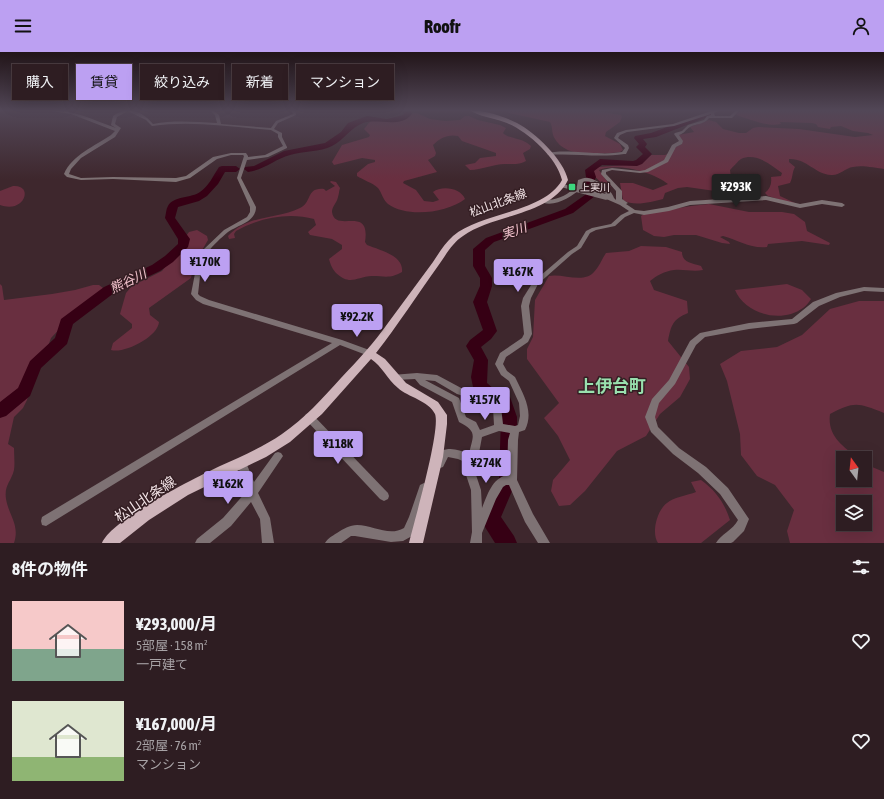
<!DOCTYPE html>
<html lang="ja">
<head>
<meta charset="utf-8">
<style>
  :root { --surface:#2e1d22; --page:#36262a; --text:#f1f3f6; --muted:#a7a2a5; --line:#493b40; --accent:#bca0f2 }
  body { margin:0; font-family:"Asap Condensed","Noto Sans JP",sans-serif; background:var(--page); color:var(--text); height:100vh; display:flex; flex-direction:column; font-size:15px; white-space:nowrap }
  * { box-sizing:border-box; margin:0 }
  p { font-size:13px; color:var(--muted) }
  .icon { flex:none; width:22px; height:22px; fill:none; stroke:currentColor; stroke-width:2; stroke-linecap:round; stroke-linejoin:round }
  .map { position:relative; height:491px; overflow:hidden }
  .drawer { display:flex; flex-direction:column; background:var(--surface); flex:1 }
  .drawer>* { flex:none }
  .top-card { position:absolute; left:12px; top:12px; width:400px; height:36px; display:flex; gap:8px }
  .needle { width:26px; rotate:345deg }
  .controls { position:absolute; left:836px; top:399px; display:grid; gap:8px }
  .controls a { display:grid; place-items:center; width:36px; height:36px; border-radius:0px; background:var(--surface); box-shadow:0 4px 16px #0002,0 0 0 1px var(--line); font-size:20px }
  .price { position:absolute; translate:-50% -34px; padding:0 9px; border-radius:4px; background:var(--accent); color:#111; font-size:13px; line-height:26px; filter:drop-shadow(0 1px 2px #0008) }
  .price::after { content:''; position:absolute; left:50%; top:24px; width:12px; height:9px; margin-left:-6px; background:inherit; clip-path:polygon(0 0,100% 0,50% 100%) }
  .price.active { background:#222; color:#fff }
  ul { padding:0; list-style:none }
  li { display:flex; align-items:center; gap:12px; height:100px; padding:0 12px }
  li span { display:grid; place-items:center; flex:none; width:112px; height:80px; border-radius:0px; color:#555 }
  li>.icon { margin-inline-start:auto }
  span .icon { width:48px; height:48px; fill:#fffc; stroke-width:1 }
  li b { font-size:17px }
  h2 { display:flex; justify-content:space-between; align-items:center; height:48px; padding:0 12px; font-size:17px }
  .tag { padding:0 14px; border-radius:0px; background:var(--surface); box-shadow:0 4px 16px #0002,0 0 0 1px var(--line); font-size:14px; line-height:36px }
  .tag.active { background:var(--accent); color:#111 }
  header { display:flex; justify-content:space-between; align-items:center; height:52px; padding:0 12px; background:var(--accent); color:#111; font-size:18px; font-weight:800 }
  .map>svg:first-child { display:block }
  .green { fill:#692f40; fill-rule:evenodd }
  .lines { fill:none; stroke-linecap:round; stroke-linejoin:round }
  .river { fill:#360014; fill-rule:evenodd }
  .minor { fill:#7e7274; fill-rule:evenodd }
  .major { fill:#ceb4ba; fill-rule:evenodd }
  .minor-bridge { stroke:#7e7274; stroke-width:5.5 }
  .poi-dot { fill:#3cd77e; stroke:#341e23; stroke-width:1.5 }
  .labels { text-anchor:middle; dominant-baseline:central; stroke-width:3; stroke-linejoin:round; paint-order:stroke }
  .far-poi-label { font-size:10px; fill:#f2e3e6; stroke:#341e23; text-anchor:start }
  .street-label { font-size:12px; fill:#f2e3e6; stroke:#341e23 }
  .water-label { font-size:13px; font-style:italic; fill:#f4c3ce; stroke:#341e23 }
  .near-street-label { font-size:14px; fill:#f2e3e6; stroke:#341e23 }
  .near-quarter-label { font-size:17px; font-weight:bold; fill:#99e0ae; stroke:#341e23 }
</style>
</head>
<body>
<header><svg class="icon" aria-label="menu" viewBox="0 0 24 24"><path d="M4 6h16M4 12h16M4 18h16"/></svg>Roofr<svg class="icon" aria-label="person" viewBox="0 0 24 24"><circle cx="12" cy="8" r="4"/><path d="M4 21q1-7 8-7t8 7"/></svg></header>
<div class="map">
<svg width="884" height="491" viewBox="0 0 884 491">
  <rect width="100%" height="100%" fill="#3e272d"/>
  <g class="green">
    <path d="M518 58H591L621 63 622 65 620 70 606 80 605 84 620 92 623 98 620 100C600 102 567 107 555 87 551 81 553 74 550 70L505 60 508 59H519Z"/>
    <path d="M743 58H884V117C876 116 862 113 853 115 845 116 839 124 831 123 815 122 806 106 789 107V110L795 115C792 120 793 125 790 131L778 134 780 144 795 151H791L768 144 765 141C770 137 772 132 771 125L781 124 782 121C771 113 756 100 741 107 739 108 732 116 730 118 730 127 739 135 746 140L742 144 736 145 715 139 687 135 678 136 665 141 663 147C651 150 634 155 623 148L620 131H633L653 138 668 132C654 120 616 110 599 118L611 135 607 136 592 122V118L598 115 640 112 651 103H665L672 100 676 95 682 92 678 83 694 80 690 75 709 68 716 70 723 77 739 81H746L753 76 758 75 799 77 855 85 873 83 868 81 853 79 841 74 831 75 830 77 818 75 816 72 812 71 780 70 781 72C767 75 752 68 739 64L736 62Z"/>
    <path d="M410 61H417L430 67 445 69 460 68 465 64H469L478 68 500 73 506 76 503 81C508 87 522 85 531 94L530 97 523 101 526 109C520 113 512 112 505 112 493 112 482 118 470 118L465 113 475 111 480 106 496 104V101L462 89 458 84C448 82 440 86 433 93L436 101 435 104 428 108 437 120 404 129 403 131 416 138 424 149 433 150 439 148 433 140C442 133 461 136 465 147 447 161 407 166 388 152 383 148 382 141 378 136 373 131 363 128 357 124V121L368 112 375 110V108L362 106 334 113 332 110 342 93 369 85 370 83 364 77C366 75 368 71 370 70 380 63 395 73 410 61Z"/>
    <path d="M331 129 336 130 340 136C339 139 339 142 338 145 337 151 332 154 332 160 335 182 371 152 365 190L367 193C379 198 404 203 402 220 390 227 385 224 372 224 356 225 350 234 336 221 332 216 331 214 329 207L342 197V193L332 187 310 183 308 180 316 173 314 167C288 160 259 166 236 179L234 182 235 186 229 187 228 184C249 162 275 168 300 156 312 151 306 135 324 137L326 139 335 134 330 130Z"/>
    <path d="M13 134C34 132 25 162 0 153V139Z"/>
    <path d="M709 152 749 160H782L794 162 805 170 807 179 830 191 829 193 802 189 768 192 767 195C751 197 738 188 723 184L720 185 729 190 730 192 722 191 696 183H674L664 185 654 184 643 178 641 164 644 162 691 154Z"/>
    <path d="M197 178 207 184 208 188 194 212 191 226 149 256 150 263 159 270C158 285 124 302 111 298L113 291 132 276V272L120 262 126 241 132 234 162 219 185 190 186 184 189 180Z"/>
    <path d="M641 194 666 195 682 200C682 211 692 211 701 214L703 218C693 220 684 217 674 218 665 219 656 224 650 229L654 238 687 249 688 261C673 267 671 273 668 289L689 315 690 327 680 345 660 362 646 384 617 399 585 439 570 453 559 454 551 439 553 428 570 408 558 384 544 366 559 351 527 307V297L533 285 535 248 549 224C562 221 584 232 594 220 599 215 602 207 606 201L629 199Z"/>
    <path d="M0 232 2 234 4 248 52 242 75 238 93 233H99L103 236 100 243 71 265 51 286 47 297 38 309 27 348 23 356 14 365 8 392 14 396C14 403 15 411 14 418 11 430 4 433 6 447 9 464 20 473 14 491H0Z"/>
    <path d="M787 232 802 238 811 247C809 250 806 254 803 256 781 272 745 262 735 238Z"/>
    <path d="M859 249H884V361C858 351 855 349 830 362 827 384 843 394 858 406H843V428H865V412L884 420V491H790L787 479 794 458 775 433 757 424 741 403 740 382 727 329 720 312 741 299 777 295 802 283 830 257ZM843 450H865V472H843Z"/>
    <path d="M701 428C716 439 724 450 730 468L701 491H658C651 481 657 458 667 451 672 446 688 443 696 440L691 430Z"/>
  </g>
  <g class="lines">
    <g class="river">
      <path d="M402 58H410L412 62C400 77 378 66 363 71 350 76 345 87 332 94 320 100 303 99 290 103 275 107 264 118 248 120L244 117 245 115 254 114 284 99 325 91 341 80 348 71 367 64 387 67 403 63 404 62Z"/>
      <polygon points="708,60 711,60 715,62 656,85 643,87 647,92 645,95 652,102 642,112 637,114 602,113 594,119 596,125 593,132 595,144 573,161 494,190 485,198 485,214 492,226 492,234 487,250 497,279 491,287 481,295 488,308 487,331 495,338 510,345 517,365 517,427 501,465 514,484 517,491 495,491 480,467 499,427 501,365 497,354 479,344 473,335 471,325 474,308 466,294 470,288 483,278 473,250 480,234 480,226 473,214 473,197 486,186 565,157 585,143 583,132 586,125 585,118 600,107 633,109 636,108 643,102 636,95 639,92 634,86 635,84 651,81"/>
      <path d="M222 114H236L240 117 236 120H225L218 132 207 144 199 149 178 155 175 166 190 187 188 195 173 210 160 219 114 241 73 272 67 292 41 316 30 344 6 364 0 366V350L18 336 30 309 55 286 61 267 104 235 152 213 165 204 178 192V187L165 166C166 162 166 157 168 154 173 144 192 146 200 140 209 134 213 124 219 115Z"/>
    </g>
    <g class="minor">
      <path d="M45 58C73 57 91 67 116 76L111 73 113 64C127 53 142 59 153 72 174 68 196 70 217 71L215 63 209 58H213L219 63 221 72 271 76 276 69 293 62 291 58H295L296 63 278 71 274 77 282 81V85L287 95V96L268 105 247 108 241 126 256 155C256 170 238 173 228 180 221 186 213 193 208 200 200 211 200 228 198 242L200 244 209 248 342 288 372 299 373 301 372 303 369 304 340 293 46 474 42 473 41 469 42 465 332 291 203 252 196 248 191 242 198 206 203 198 224 178 247 165 250 160V155L237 126 244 104 243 103H231L217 107 190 126 176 130 113 127 81 128 67 125 64 122C72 103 95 94 111 83L115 79 71 62ZM128 59 146 68 152 74C191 68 232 75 271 78L278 82V85L283 94 265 103 248 105V104L246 101H231L213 105 186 124 176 126 113 125 81 126 69 122 71 117 81 106 115 85 121 76 115 72 117 65Z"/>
      <path d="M714 58H720L714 61 715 64H730L736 58H740L732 66H709C704 73 697 71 690 75 685 78 685 81 679 83L683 89 682 92 676 95 668 110 648 120 640 121 612 118 606 120V122L622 139V147L628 151 626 152 635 158 644 159 668 155 690 149 766 144 800 152 822 148 842 151 845 153 842 155 822 152 800 156 766 148 690 153 669 159 644 163 634 161 625 165 615 174 596 178 590 181 581 196 572 202 538 232 531 246 529 254 532 282 528 290 506 305 503 312 507 319 515 325 516 327C524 344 534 360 525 378L519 380 518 388 517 428 533 462 550 491H538L525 470 509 433H506L503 435 496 447 482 481V491H470L472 480 471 438 466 423 467 411 458 407 448 405 443 415 440 416 437 415 435 412 441 399C451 395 459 398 469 402 473 383 478 380 459 370L452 350 420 333 415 327 395 328 392 327 391 325 392 323 417 321 437 323 463 337 494 347 501 355 503 372 515 374 518 373 520 364 519 351 509 329 501 323 495 312 500 301 522 286 524 282 521 254 523 246 533 230 568 200 577 194 586 179 592 176 611 172 621 163 629 159 620 153 604 146V144H608C601 137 593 127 583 130L582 136C571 145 553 157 539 149L542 147C556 150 567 143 577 134L578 128C582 127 585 125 588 126 597 127 612 138 614 146L616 148V139L601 122 602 118 612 116 640 119 645 118 664 108 672 93 679 89 674 82 675 81 682 79 688 73 704 68 707 64 711 63V62L674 74 627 80 620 83 618 86 628 93 629 96 626 102H624C599 106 574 101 549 103L547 102C557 97 585 101 597 101 606 102 614 101 622 100L625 96 624 95 614 86 617 81 626 78 673 72ZM425 328 435 329 457 342 488 352 493 356 494 373 480 378 476 370 466 365 459 346ZM499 379 510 381 508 388 507 423C492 426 487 444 482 456L481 438 476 423V417L482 385Z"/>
      <polygon points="563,132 574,135 575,136 572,138 561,135 560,134"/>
      <path d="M864 235 884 236V240L864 239 840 245 819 254 797 271 794 272 749 277 705 285 696 293 675 332 659 351 655 365 658 375 679 396 706 415 728 436 749 467 744 479 733 490 731 491H716C720 483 733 478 738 468L720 442 698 421 673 402 651 380 645 365 652 347 669 328 690 289 700 281 749 271 792 267 813 250 836 241Z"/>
      <polygon points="309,361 312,362 388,441 389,444 388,447 384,449 380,447 306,368 304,365 306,362"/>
      <polygon points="278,400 281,401 283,404 281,407 258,441 270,466 274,491 262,491 260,467 251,450 231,474 210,491 195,491 197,487 223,466 246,440 237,411 239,408 242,407 245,408 254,430 275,401"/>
      <path d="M424 431 428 433 429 436 420 465 412 484 403 489 391 490 355 484H351L341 491H325C328 486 332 484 337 481 343 477 350 473 357 473 373 473 389 485 404 476L409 465 420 433Z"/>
    </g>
    <path class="major" d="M469 58C484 58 503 64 517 71 535 80 564 108 568 128 550 164 493 162 463 184 452 191 446 203 438 214 417 243 398 273 376 301L385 307 406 331 438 350 447 363V372L443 405 423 491H409C414 470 441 378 435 362 429 349 408 345 398 336 387 327 382 314 371 307L322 362 290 390 266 405 188 443 149 468 120 491H102C112 467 195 426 220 414 241 405 263 395 282 382 304 367 323 346 341 326 358 308 374 291 388 271 403 251 418 230 433 210 439 201 445 191 453 184 481 160 544 161 562 128 557 105 525 77 504 70 493 66 478 64 469 58Z"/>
    <polyline class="minor-bridge" points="572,136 606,145"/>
  </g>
  <linearGradient id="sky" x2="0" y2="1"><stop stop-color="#221519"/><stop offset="0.46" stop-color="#524757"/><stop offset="1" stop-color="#524757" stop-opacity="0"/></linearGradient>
  <rect width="884" height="127" fill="url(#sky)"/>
  <rect class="poi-dot" x="568" y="131" width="8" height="8" rx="2"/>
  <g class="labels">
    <g class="far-poi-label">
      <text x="580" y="135">上実川</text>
    </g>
    <g class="street-label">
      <text transform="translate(498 151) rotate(-20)">松山北条線</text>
    </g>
    <g class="water-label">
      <text transform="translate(514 179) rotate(-20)">実川</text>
      <text transform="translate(128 229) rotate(-26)">熊谷川</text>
    </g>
    <g class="near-street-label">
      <text transform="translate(145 447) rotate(-34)">松山北条線</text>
    </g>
    <g class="near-quarter-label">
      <text x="612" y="334">上伊台町</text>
    </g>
  </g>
</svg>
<div class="controls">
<a><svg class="needle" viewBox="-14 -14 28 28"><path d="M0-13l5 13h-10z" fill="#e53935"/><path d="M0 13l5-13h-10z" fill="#a7a2a5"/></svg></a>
<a><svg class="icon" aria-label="layers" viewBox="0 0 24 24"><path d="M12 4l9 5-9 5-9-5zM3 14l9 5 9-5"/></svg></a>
</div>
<b class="price active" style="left:736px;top:156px">¥293K</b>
<b class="price" style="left:205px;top:231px">¥170K</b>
<b class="price" style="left:518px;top:241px">¥167K</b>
<b class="price" style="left:357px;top:286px">¥92.2K</b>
<b class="price" style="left:485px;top:369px">¥157K</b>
<b class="price" style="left:338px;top:413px">¥118K</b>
<b class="price" style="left:486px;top:432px">¥274K</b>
<b class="price" style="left:228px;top:453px">¥162K</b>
<div class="top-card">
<a class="tag">購入</a>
<a class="tag active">賃貸</a>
<a class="tag">絞り込み</a>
<a class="tag">新着</a>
<a class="tag">マンション</a>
</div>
</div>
<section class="drawer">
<h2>8件の物件<svg class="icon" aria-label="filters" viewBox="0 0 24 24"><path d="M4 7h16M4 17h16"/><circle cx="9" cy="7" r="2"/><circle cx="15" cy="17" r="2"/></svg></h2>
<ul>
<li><span style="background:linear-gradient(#f6c9c9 60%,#7fa58c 0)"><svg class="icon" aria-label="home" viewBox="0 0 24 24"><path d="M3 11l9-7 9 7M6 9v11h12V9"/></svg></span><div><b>¥293,000/月</b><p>5部屋 · 158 m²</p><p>一戸建て</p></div><svg class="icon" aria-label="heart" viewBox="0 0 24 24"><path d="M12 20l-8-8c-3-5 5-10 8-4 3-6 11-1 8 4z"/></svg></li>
<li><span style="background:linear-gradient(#dfe7d0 70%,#8fb573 0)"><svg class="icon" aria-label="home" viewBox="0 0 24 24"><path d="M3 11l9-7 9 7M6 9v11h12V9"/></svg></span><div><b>¥167,000/月</b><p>2部屋 · 76 m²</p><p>マンション</p></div><svg class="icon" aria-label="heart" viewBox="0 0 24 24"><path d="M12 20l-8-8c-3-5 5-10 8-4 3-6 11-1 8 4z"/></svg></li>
</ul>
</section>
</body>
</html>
